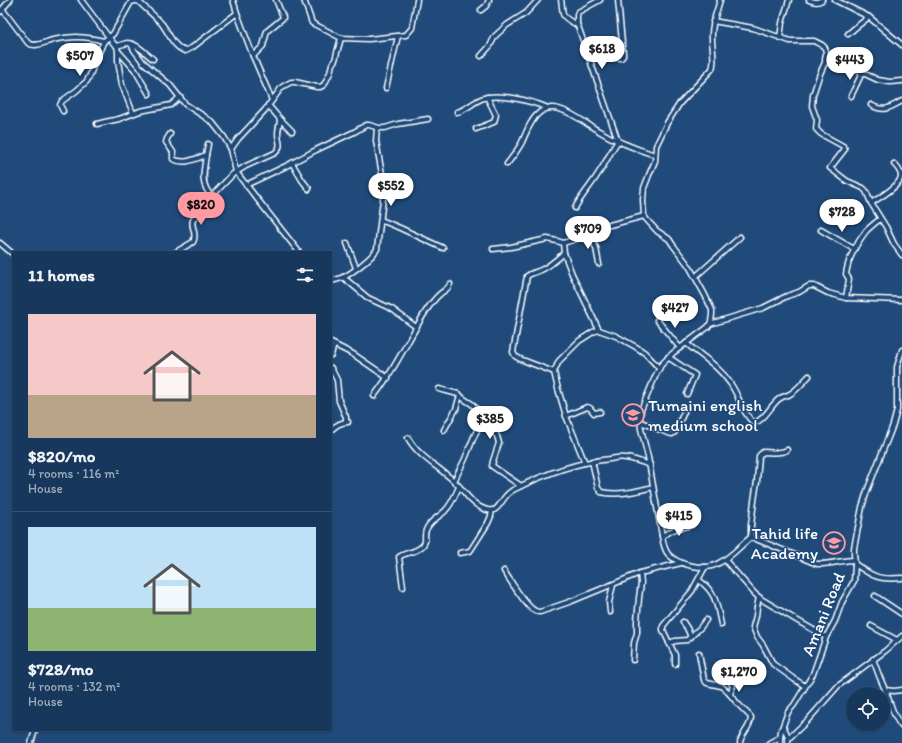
<!DOCTYPE html>
<html lang="en">
<head>
<meta charset="utf-8">
<style>
  :root { --surface:#17385c; --page:#244365; --text:#f1f3f6; --muted:#9eacbb; --line:#365272; --accent:#ff9aa2 }
  body { margin:0; font-family:Itim,sans-serif; background:var(--page); color:var(--text); height:100vh; display:flex; flex-direction:column; font-size:15px; white-space:nowrap }
  * { box-sizing:border-box; margin:0 }
  p { font-size:13px; color:var(--muted) }
  .icon { flex:none; width:22px; height:22px; fill:none; stroke:currentColor; stroke-width:2; stroke-linecap:round; stroke-linejoin:round }
  .map { position:relative; flex:1; overflow:hidden }
  .details { position:absolute; left:12px; top:251px; width:320px; height:480px; display:flex; flex-direction:column; background:var(--surface); border-radius:0px; box-shadow:0 1px 3px #0004,0 0 0 1px var(--line) }
  .details>* { flex:none }
  .buttons { position:absolute; left:846px; top:687px; display:grid; gap:8px }
  .buttons a { display:grid; place-items:center; width:44px; height:44px; border-radius:50%; background:var(--surface); box-shadow:0 1px 3px #0004,0 0 0 1px var(--line); font-size:20px }
  .price { position:absolute; translate:-50% -34px; padding:0 9px; border-radius:14px; background:#fff; color:#222; font-size:13px; line-height:26px; filter:drop-shadow(0 1px 2px #0008) }
  .price::after { content:''; position:absolute; left:50%; top:24px; width:12px; height:9px; margin-left:-6px; background:inherit; clip-path:polygon(0 0,100% 0,50% 100%) }
  .price.active { background:var(--accent); color:#111 }
  ul { padding:0; list-style:none }
  li { display:grid; align-content:center; gap:8px; height:212px; padding:0 16px }
  li+li { border-top:1px solid var(--line) }
  li span { display:grid; place-items:center; height:124px; border-radius:0px; color:#555 }
  li>.icon { margin-inline-start:auto }
  span .icon { width:72px; height:72px; fill:#fffc; stroke-width:1 }
  li b { font-size:17px }
  h2 { display:flex; justify-content:space-between; align-items:center; height:48px; padding:0 16px; font-size:17px }
  .map>svg:first-child { display:block }
  .lines { fill:none; stroke-linecap:round; stroke-linejoin:round }
  .minor-casing { stroke:#fff; stroke-width:7 }
  .minor { stroke:#1f4a7a; stroke-width:4 }
  .labels { text-anchor:middle; dominant-baseline:central; stroke-width:3; stroke-linejoin:round; paint-order:stroke }
  .poi-label { font-size:17px; fill:#fff; stroke:#1f4a7a; text-anchor:start }
  .street-label { font-size:17px; fill:#fff; stroke:#1f4a7a }
</style>
</head>
<body>
<div class="map">
<svg width="902" height="743" viewBox="0 0 902 743">
  <rect width="100%" height="100%" fill="#1f4a7a"/>
  <filter id="ink" filterUnits="userSpaceOnUse"><feTurbulence type="fractalNoise" baseFrequency=".025" numOctaves="2"/><feDisplacementMap in="SourceGraphic" scale="8" xChannelSelector="R" yChannelSelector="G"/><feConvolveMatrix kernelMatrix="1 2 1 2 8 2 1 2 1" color-interpolation-filters="sRGB"/></filter>
  <g filter="url(#ink)">
    <g class="lines">
      <g class="minor-casing">
        <g id="minor">
          <path d="M81 0 114 44 117 46C120 45 124 44 127 43 137 43 146 54 153 59"/>
          <polyline points="304,0 312,23 341,38"/>
          <path d="M561 0C562 4 562 10 563 14 565 20 574 22 578 26L618 141C610 152 606 163 598 174 591 186 581 196 575 208"/>
          <path d="M720 0C717 11 712 22 712 34 711 46 716 59 712 69L680 103 667 123 656 146 655 161 649 175 644 188 643 200 644 216 646 219 657 231 669 239 673 245 689 266 705 295 712 310V314L711 322 708 327 673 353 661 365 655 377 641 410 640 418 641 429 648 457 662 536C663 542 664 549 668 554 678 565 704 571 717 564 731 558 740 546 751 537L817 564C829 565 842 560 854 560"/>
          <path d="M809 0C814 2 817 3 822 0"/>
          <polyline points="835,0 869,17 902,45"/>
          <path d="M3 10 28 43C35 48 45 42 53 40 73 36 83 36 104 41"/>
          <polyline points="481,10 486,6 489,0"/>
          <polyline points="0,12 10,0"/>
          <polyline points="237,13 253,56 272,100"/>
          <polyline points="713,21 753,28 790,41 814,41 822,45 825,48 826,52 825,60 829,63 850,67 878,80 890,82 902,81"/>
          <polyline points="577,24 577,15 578,12 600,0"/>
          <polyline points="848,34 855,28 869,17"/>
          <polyline points="780,38 782,23 789,0"/>
          <polyline points="131,44 134,50 143,62 170,85 185,104 205,117 212,122 224,137 231,149 236,172 299,252"/>
          <polyline points="117,46 118,52 118,61 122,85 133,113"/>
          <polyline points="119,52 135,70 149,94"/>
          <polyline points="253,56 263,46 267,31 283,18 283,17 276,0"/>
          <polyline points="481,56 490,46 495,36 507,25 526,13 538,0"/>
          <polyline points="590,59 593,56 621,58 623,56 623,53 618,0"/>
          <polyline points="826,60 819,76 813,95 812,106 817,120 816,129 821,134 843,146 845,149 830,168 847,181 863,188 866,191 871,203 886,227 894,244 902,255"/>
          <polyline points="386,88 398,36"/>
          <polyline points="851,96 862,73"/>
          <path d="M871 105C885 113 890 107 902 101"/>
          <path d="M63 111 60 105 62 101 76 91 87 81 90 75 94 64 104 41 113 34 131 2 135 1H138C146 9 155 16 162 24 169 33 173 47 185 51L193 47 237 13 233 0"/>
          <path d="M457 112C466 110 472 103 481 99 498 92 531 101 548 108"/>
          <polyline points="280,119 292,131"/>
          <polyline points="97,124 105,122 119,119 140,111 171,105 180,97"/>
          <polyline points="476,129 494,122 496,115 487,97"/>
          <path d="M170 134 167 139 166 142 173 152V159C184 165 195 159 206 155L208 144"/>
          <polyline points="231,149 238,139 265,110 282,87 291,82 295,82 317,87 320,87 324,85 330,73 332,64 335,60 341,38 369,39 406,35 412,28 417,0"/>
          <path d="M206 155C205 165 201 179 206 188 207 191 210 194 211 196"/>
          <polyline points="292,163 302,180 309,189"/>
          <path d="M507 164C512 158 517 151 521 144 526 134 530 120 539 113 545 108 552 107 559 109 574 113 586 124 599 131 617 142 636 149 655 155"/>
          <polyline points="246,185 286,166 316,150 354,132 366,125 369,125 379,128 385,128 398,124 428,119"/>
          <path d="M871 203C879 198 902 185 901 175 900 171 897 167 894 164"/>
          <polyline points="381,220 400,228 443,248"/>
          <polyline points="821,230 854,249"/>
          <polyline points="589,233 596,248 599,264"/>
          <polyline points="0,243 13,254"/>
          <polyline points="347,243 356,268"/>
          <polyline points="563,243 564,253 572,274 599,330"/>
          <polyline points="493,249 511,247 547,239 557,241 563,243 580,238 602,227 644,216"/>
          <path d="M176 252 193 242C198 233 190 227 193 220L208 200 233 174 246 166 275 153C283 146 278 142 278 133 278 129 280 124 280 119L268 105"/>
          <polyline points="343,277 368,298 392,309 416,327"/>
          <polyline points="695,277 740,237"/>
          <path d="M331 281C335 280 340 279 344 277 353 272 372 258 377 249L384 191 382 174 376 141 377 128"/>
          <path d="M846 298 849 279 846 274C848 259 857 243 866 231 870 227 875 223 880 219"/>
          <polyline points="657,320 680,348"/>
          <polyline points="710,324 763,308 787,296 799,292 809,286 814,286 828,293 846,298 902,300"/>
          <polyline points="331,343 353,354 388,378"/>
          <path d="M686 343C701 356 719 366 730 383 739 395 742 413 754 423 765 420 770 406 779 399 782 396 787 396 790 394 798 389 803 382 809 376"/>
          <polyline points="331,355 334,345"/>
          <polyline points="668,357 695,375 687,394"/>
          <polyline points="331,368 337,380 339,401 346,417 346,422"/>
          <path d="M554 372 520 359 515 356 513 352 527 276C532 272 538 272 543 269 551 265 557 259 564 253"/>
          <polyline points="439,389 458,394 464,399 472,404 483,417 497,436 499,443 493,461 492,466 521,486"/>
          <path d="M374 396C395 370 408 339 426 311 430 305 434 299 440 294 444 290 448 290 450 284"/>
          <polyline points="566,416 587,407 590,408 594,413 600,412"/>
          <path d="M640 422C651 425 661 432 672 434L675 432 684 412"/>
          <path d="M331 430C336 425 341 422 348 422"/>
          <polyline points="444,430 456,409 460,395"/>
          <path d="M408 438C419 458 442 468 458 485 464 491 469 500 477 505 481 508 489 512 494 510 498 509 503 499 506 496 508 493 510 492 513 490 542 475 578 462 610 459 615 458 621 457 626 458 634 459 642 462 650 465"/>
          <path d="M592 461 598 488 601 492C618 496 637 491 653 487"/>
          <polyline points="585,463 566,416 558,389 554,372 559,361 579,341 593,332 599,330 616,336 636,347 645,353 659,368"/>
          <polyline points="454,481 465,459 473,439 483,417"/>
          <polyline points="662,536 675,529 691,525"/>
          <path d="M751 537V525L754 501 757 481 759 456 763 452C770 452 780 454 787 450"/>
          <polyline points="460,553 470,551 472,548 488,523 491,516 492,510"/>
          <polyline points="725,560 755,594 761,599 803,624 826,637"/>
          <path d="M855 564C874 577 878 580 902 578"/>
          <path d="M504 571C512 583 521 599 531 608 534 611 537 612 540 612L572 601 640 573 681 563"/>
          <path d="M699 580C717 594 716 603 721 624"/>
          <path d="M403 587 399 557C405 552 415 553 421 547 429 541 422 535 427 528 431 520 439 517 445 511 452 504 455 495 459 487"/>
          <polyline points="875,596 902,614"/>
          <polyline points="759,597 757,607 756,616 753,627 757,637 763,645 773,664 794,679 805,686"/>
          <polyline points="610,612 609,602 613,585"/>
          <polyline points="683,622 687,628 691,637"/>
          <polyline points="871,626 897,640"/>
          <polyline points="669,643 675,641 687,640 700,628 706,620"/>
          <path d="M699 653 704 680 707 683 721 686 727 691 738 704 751 717C751 728 740 735 740 743"/>
          <path d="M873 659C877 671 881 681 886 692 891 704 893 717 902 727"/>
          <polyline points="633,660 634,643 637,633 637,621 639,598 641,583 640,573"/>
          <polyline points="675,664 675,655 663,630 663,626 692,591 705,567"/>
          <polyline points="728,673 728,678 733,686 730,694"/>
          <polyline points="885,690 894,691 902,690"/>
          <path d="M783 727C786 732 789 736 788 743"/>
          <polyline points="788,739 807,721 838,686 885,651 902,636"/>
          <polyline points="31,743 35,730"/>
          <polyline points="769,743 780,737"/>
          <polyline points="780,743 780,737 781,731 788,712 794,705 813,674 826,637 835,621 842,602 854,581 855,564 854,554 854,548 862,507 867,491 893,425 897,410 897,367 902,350"/>
        </g>
      </g>
      <use href="#minor" class="minor"/>
    </g>
  </g>
  <defs>
    <g id="school-ring" transform="scale(1.15)"><circle r="9.5" fill="#1f4a7a" stroke="#ff9aa2" stroke-width="1.5"/><path d="M0-5L7-2L0 1L-7-2ZM-4 1L0 2.5L4 1V4Q0 6-4 4Z" fill="#ff9aa2"/></g>
  </defs>
  <g fill-rule="evenodd">
    <use href="#school-ring" x="633" y="415"/>
    <use href="#school-ring" x="834" y="543"/>
  </g>
  <g class="labels">
    <g class="poi-label">
      <text x="648" y="405">Tumaini english<tspan x="648" dy="20">medium school</tspan></text>
      <text x="818" y="533" text-anchor="end">Tahid life<tspan x="818" dy="20">Academy</tspan></text>
    </g>
    <g class="street-label">
      <text transform="translate(823 614) rotate(-68)">Amani Road</text>
    </g>
  </g>
</svg>
<div class="buttons">
<a><svg class="icon" aria-label="locate" viewBox="0 0 24 24"><circle cx="12" cy="12" r="6"/><path d="M12 2v4M12 18v4M2 12h4M18 12h4"/></svg></a>
</div>
<b class="price" style="left:602px;top:70px">$618</b>
<b class="price" style="left:80px;top:77px">$507</b>
<b class="price" style="left:850px;top:81px">$443</b>
<b class="price" style="left:391px;top:207px">$552</b>
<b class="price active" style="left:201px;top:226px">$820</b>
<b class="price" style="left:842px;top:233px">$728</b>
<b class="price" style="left:588px;top:250px">$709</b>
<b class="price" style="left:675px;top:329px">$427</b>
<b class="price" style="left:490px;top:440px">$385</b>
<b class="price" style="left:679px;top:537px">$415</b>
<b class="price" style="left:739px;top:693px">$1,270</b>
<section class="details">
<h2>11 homes<svg class="icon" aria-label="filters" viewBox="0 0 24 24"><path d="M4 7h16M4 17h16"/><circle cx="9" cy="7" r="2"/><circle cx="15" cy="17" r="2"/></svg></h2>
<ul>
<li><span style="background:linear-gradient(#f6c9c9 65%,#b9a48a 0)"><svg class="icon" aria-label="home" viewBox="0 0 24 24"><path d="M3 11l9-7 9 7M6 9v11h12V9"/></svg></span><div><b>$820/mo</b><p>4 rooms · 116 m²</p><p>House</p></div></li>
<li><span style="background:linear-gradient(#bfe0f5 65%,#8fb573 0)"><svg class="icon" aria-label="home" viewBox="0 0 24 24"><path d="M3 11l9-7 9 7M6 9v11h12V9"/></svg></span><div><b>$728/mo</b><p>4 rooms · 132 m²</p><p>House</p></div></li>
</ul>
</section>
</div>
</body>
</html>
